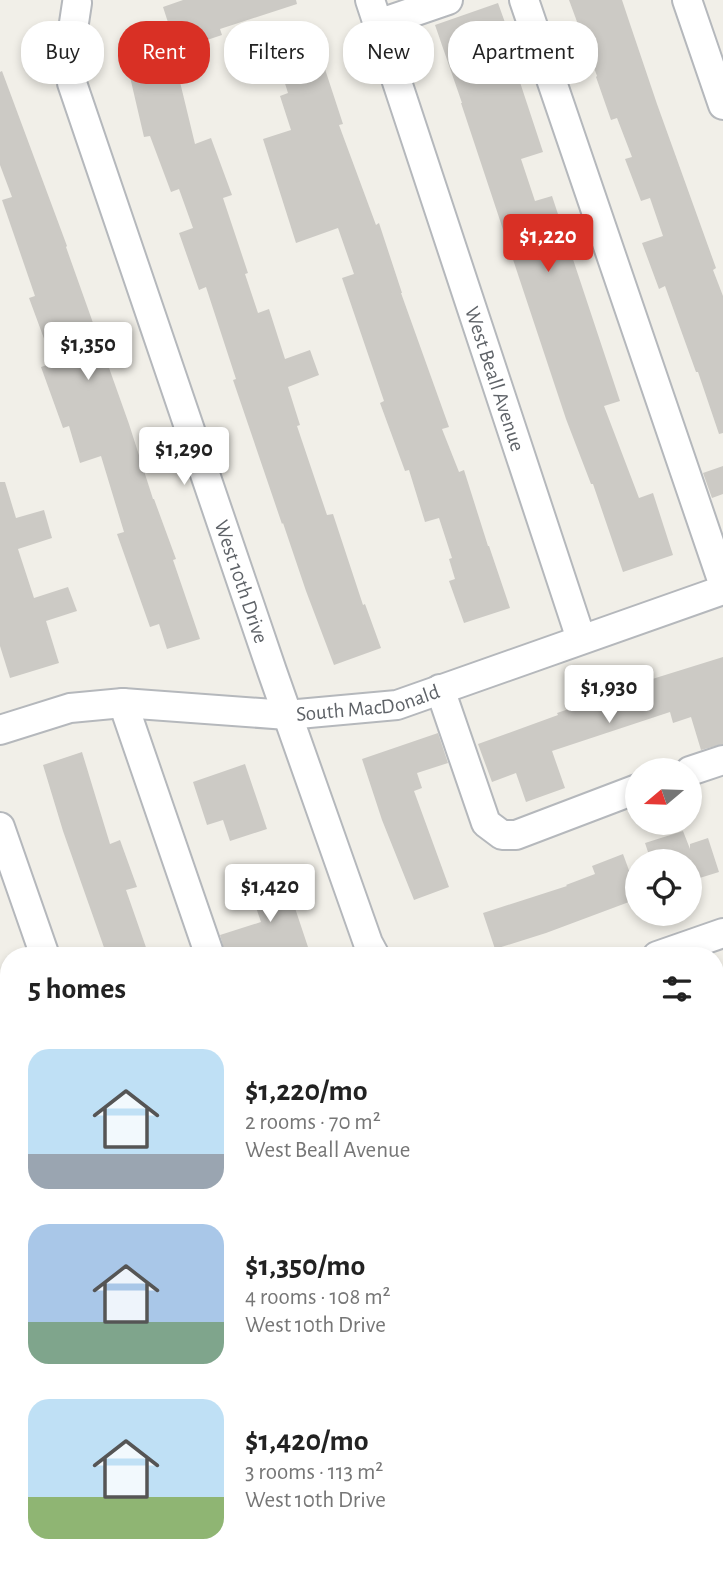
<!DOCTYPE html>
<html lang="en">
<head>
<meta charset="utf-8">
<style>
  :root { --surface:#fff; --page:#f6f6f6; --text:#222; --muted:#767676; --accent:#d93025 }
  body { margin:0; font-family:"Alegreya Sans",sans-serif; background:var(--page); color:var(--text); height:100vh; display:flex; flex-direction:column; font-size:26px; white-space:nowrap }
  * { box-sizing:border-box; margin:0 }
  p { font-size:23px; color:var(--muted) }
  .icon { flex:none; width:38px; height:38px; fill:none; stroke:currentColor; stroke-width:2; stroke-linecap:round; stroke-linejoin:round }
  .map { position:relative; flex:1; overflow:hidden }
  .details { position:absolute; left:0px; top:947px; width:724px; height:625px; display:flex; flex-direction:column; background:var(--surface); border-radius:28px 28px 0 0; box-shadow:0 4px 10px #0003 }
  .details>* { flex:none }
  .banner { position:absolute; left:21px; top:21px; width:682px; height:63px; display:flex; gap:14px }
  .needle { width:46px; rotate:251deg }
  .tools { position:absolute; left:625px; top:758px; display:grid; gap:14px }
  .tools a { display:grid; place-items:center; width:77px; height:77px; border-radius:50%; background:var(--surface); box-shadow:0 4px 10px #0003; font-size:35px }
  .price { position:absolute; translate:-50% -60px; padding:0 16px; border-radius:7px; background:#fff; color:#222; font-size:23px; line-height:46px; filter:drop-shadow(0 2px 4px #0008) }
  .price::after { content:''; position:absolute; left:50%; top:42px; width:21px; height:16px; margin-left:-10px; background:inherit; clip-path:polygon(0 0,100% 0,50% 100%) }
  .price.on { background:var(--accent); color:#fff }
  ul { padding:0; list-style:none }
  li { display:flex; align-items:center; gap:21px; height:175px; padding:0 28px }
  li span { display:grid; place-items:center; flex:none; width:196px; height:140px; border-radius:21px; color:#555 }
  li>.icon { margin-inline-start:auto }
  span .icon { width:84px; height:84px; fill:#fffc; stroke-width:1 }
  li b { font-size:30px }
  h2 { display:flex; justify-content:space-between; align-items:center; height:84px; padding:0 28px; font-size:30px }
  .pill { padding:0 24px; border-radius:28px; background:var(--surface); box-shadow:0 4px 10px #0003; font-size:24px; line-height:63px }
  .pill.on { background:var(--accent); color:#fff }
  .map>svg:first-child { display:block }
  .green { fill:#c5e8c5 }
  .building { fill:#cccac5 }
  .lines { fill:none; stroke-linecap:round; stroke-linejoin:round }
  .minor-casing { stroke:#b5b8bc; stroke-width:32 }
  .minor { stroke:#fff; stroke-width:28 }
  .labels { text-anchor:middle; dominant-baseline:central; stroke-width:5; stroke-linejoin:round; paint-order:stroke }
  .street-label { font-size:21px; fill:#5f6368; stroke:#fff }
</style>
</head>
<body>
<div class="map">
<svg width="723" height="1570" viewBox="0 0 723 1570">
  <rect width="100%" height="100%" fill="#f1efe8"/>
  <polygon class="green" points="723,1297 723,1536 716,1515 716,1299"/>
  <g class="building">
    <polygon points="183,0 296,0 297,4 220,29 222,35 177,50 163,7"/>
    <polygon points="569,0 622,0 630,24 657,104 716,268 713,270 723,296 723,433 719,434 698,372 696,372 665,286 659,289 642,243 663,236 650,198 641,201 625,159 632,157 617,118 611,120 596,77 597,76"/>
    <polygon points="498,3 517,56 512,58 543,152 521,159 535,201 552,196 620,401 604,406 639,498 653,493 673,555 623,572 593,484 591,484 566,419 461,103 462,103 435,25"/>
    <polygon points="173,53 195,144 211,138 232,195 223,198 248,273 245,274 258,313 269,309 285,359 310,350 319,375 288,387 300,425 297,426 327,515 333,514 363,605 365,604 381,648 334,665 306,591 283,523 282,524 233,380 236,379 206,287 199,290 179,233 193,228 179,189 171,192 150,136 144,137 127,64"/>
    <polygon points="322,60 343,124 339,125 376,225 379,223 402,293 401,293 449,427 442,429 459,472 464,470 488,546 489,546 510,608 464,623 449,581 455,579 449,559 452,558 439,518 425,522 409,470 405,471 380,403 384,401 342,278 354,274 338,228 296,243 263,139 291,130 280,96 288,93 282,74"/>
    <polygon points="2,71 67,246 66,247 129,424 153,499 154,499 176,559 173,560 200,639 167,649 159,624 150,627 117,534 124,532 101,456 80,463 69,426 63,428 41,367 53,363 29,298 35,296 2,200 12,197 0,165 0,72"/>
    <polygon points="723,466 723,494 712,498 703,473"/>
    <polygon points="0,482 5,482 16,518 44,510 52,538 18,549 34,598 68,587 77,611 46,621 59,663 10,678 0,646"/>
    <polygon points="723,657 723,744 701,750 691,717 673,723 670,712 552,751 565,788 526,802 516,773 492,782 478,744 558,715 557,713 634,687 633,685"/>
    <polygon points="438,733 448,763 417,773 422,788 414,791 449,887 414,900 382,820 362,759"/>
    <polygon points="82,752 110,844 120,840 137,887 126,890 149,956 107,956 63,831 43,765"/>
    <polygon points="245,764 267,829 230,841 223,820 207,825 193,782"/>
    <polygon points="683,831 690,849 690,844 708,838 719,872 690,881 690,861 651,861 645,843"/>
    <polygon points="623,854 637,892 637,899 546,933 495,949 483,913 567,886 566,885 595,874 592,866"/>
    <polygon points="283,872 311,956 226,956 220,935 261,922 248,884"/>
  </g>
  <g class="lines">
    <g class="minor-casing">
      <g id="minor">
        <path id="s1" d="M370 0 581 639"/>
        <polyline points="524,0 723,583"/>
        <polyline points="687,0 723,105"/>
        <path id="s2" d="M77 3 72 36V83L272 671 368 943 375 956"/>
        <polyline points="378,24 448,0"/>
        <polyline points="440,689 486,823 502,835 516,835 637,789"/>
        <polyline points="123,703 210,956"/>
        <path id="s3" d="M0 730 70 708 123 703 287 715 397 705 723 590"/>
        <polyline points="690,771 723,760"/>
        <polyline points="0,827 45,956"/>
        <polyline points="657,956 723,933"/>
        <polyline points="716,1101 723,1098"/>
        <polyline points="0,1142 9,1139"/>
        <polyline points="716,1273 723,1270"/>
        <polyline points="0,1514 9,1511"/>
        <polyline points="249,1563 251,1570"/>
      </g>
    </g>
    <use href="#minor" class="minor"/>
  </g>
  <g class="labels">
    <g class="street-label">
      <text stroke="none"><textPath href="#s1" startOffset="399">West Beall Avenue</textPath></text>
      <text stroke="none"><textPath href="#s2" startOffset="607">West 10th Drive</textPath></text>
      <text stroke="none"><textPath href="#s3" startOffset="373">South MacDonald</textPath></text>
    </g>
  </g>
</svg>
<div class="tools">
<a><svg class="needle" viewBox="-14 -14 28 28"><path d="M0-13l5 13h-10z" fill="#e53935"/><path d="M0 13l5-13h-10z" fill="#767676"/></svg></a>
<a><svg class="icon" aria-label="locate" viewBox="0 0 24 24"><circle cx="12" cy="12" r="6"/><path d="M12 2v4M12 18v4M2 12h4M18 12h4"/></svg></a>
</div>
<b class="price on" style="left:548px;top:274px">$1,220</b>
<b class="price" style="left:88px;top:382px">$1,350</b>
<b class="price" style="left:184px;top:487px">$1,290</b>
<b class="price" style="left:609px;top:725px">$1,930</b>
<b class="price" style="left:270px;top:924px">$1,420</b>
<div class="banner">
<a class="pill">Buy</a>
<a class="pill on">Rent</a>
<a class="pill">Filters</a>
<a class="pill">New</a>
<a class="pill">Apartment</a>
</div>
<section class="details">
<h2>5 homes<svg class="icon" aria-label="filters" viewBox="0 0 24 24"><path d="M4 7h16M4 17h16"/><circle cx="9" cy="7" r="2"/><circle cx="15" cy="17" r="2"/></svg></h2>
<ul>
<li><span style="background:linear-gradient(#bfe0f5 75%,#9aa5b1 0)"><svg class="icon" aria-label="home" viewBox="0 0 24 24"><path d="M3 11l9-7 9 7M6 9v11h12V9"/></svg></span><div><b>$1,220/mo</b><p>2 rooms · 70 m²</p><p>West Beall Avenue</p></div></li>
<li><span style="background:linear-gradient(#a9c7e8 70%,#7fa58c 0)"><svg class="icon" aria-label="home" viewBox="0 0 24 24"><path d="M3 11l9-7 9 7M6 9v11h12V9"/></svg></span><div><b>$1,350/mo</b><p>4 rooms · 108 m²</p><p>West 10th Drive</p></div></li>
<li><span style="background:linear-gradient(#bfe0f5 70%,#8fb573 0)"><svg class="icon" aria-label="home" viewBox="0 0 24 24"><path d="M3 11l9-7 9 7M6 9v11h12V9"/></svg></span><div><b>$1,420/mo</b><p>3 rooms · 113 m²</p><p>West 10th Drive</p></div></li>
</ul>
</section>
</div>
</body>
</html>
